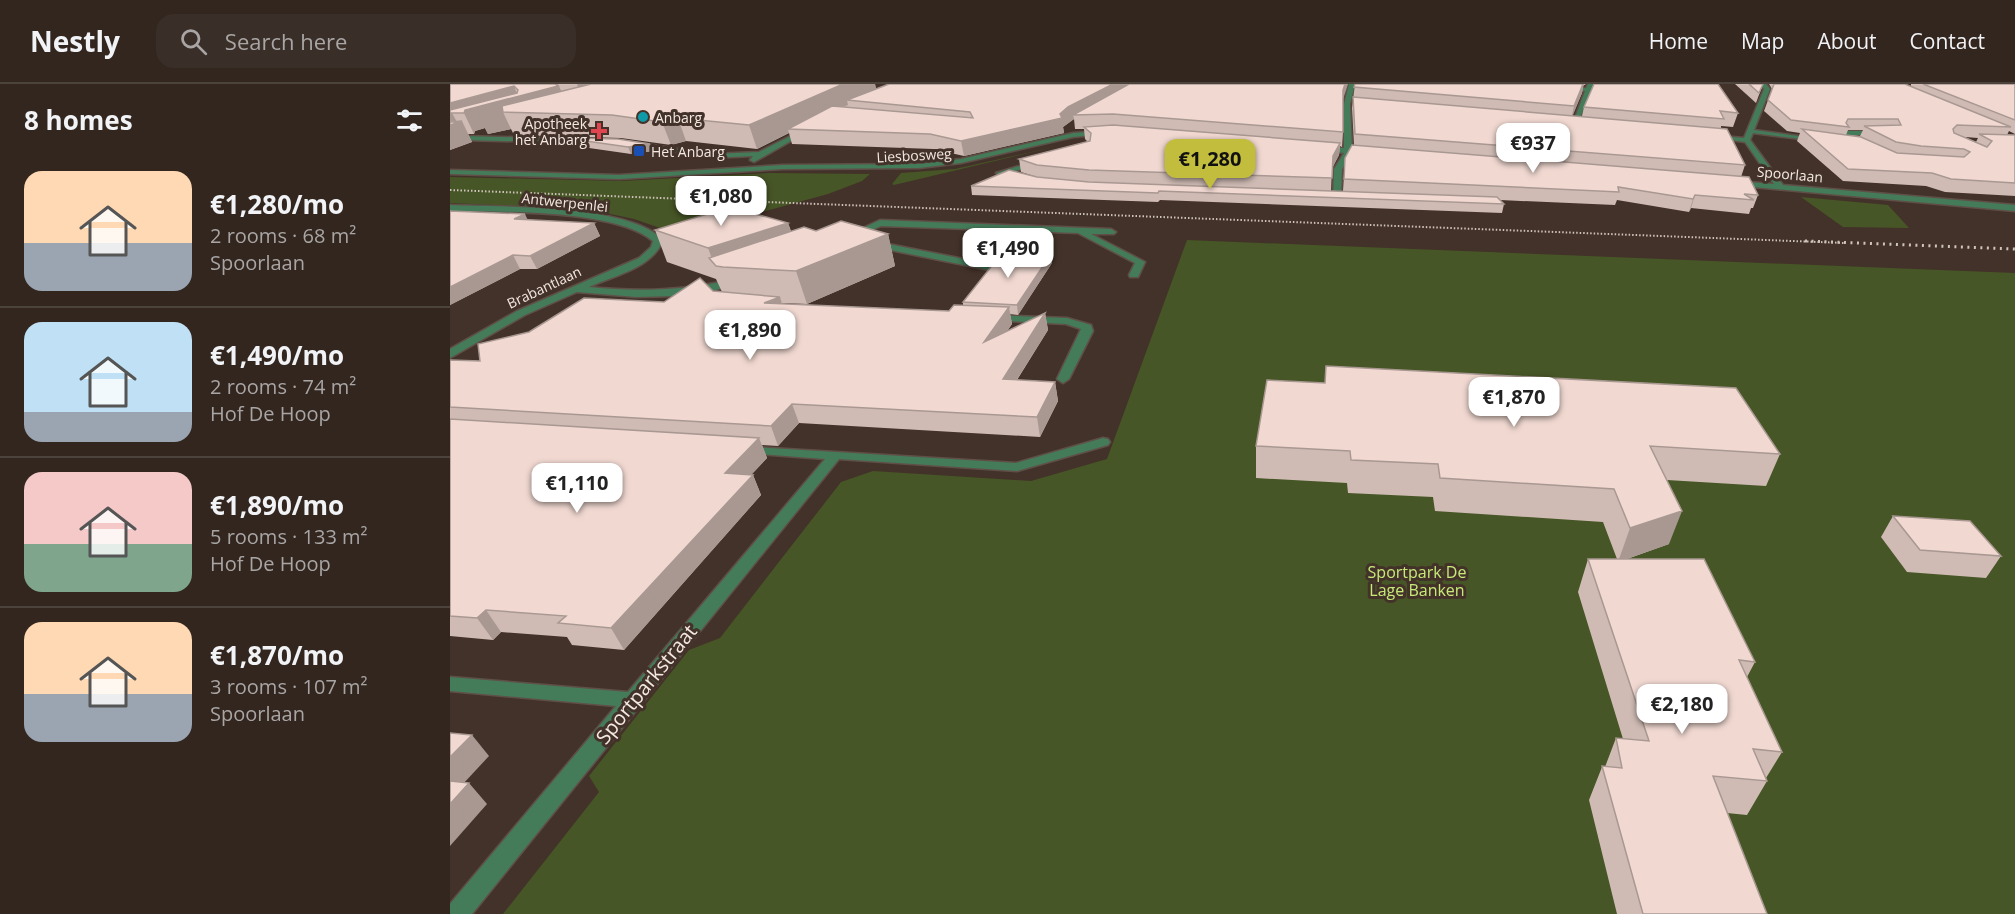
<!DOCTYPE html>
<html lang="en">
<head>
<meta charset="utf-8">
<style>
  :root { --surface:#32261f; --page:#3a2e28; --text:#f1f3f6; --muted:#a8a5a4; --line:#4d433d; --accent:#c3bd3e }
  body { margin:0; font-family:"Open Sans",sans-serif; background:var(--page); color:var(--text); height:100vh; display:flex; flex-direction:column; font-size:22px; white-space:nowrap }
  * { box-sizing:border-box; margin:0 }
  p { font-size:20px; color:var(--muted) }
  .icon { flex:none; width:33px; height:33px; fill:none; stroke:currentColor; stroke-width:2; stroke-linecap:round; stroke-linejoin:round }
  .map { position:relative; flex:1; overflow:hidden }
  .side { display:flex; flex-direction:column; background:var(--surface); width:450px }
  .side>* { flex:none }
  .price { position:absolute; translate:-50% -51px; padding:0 14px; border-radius:12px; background:#fff; color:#222; font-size:20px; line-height:39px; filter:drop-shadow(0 2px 3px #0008) }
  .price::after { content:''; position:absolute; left:50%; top:36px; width:18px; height:14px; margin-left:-9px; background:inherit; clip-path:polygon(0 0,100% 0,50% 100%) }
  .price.on { background:var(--accent); color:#111 }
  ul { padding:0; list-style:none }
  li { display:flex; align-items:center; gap:18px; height:150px; padding:0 24px }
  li+li { border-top:2px solid var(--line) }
  li span { display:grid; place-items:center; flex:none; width:168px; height:120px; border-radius:18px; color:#555 }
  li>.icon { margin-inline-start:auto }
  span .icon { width:72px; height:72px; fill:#fffc; stroke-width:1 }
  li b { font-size:26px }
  h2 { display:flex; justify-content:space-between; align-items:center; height:72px; padding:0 24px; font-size:26px }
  header { display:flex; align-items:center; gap:36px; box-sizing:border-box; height:84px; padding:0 30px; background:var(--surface); border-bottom:2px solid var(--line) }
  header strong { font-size:28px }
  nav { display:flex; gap:33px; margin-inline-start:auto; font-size:21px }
  .search { width:420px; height:54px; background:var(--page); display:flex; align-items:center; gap:15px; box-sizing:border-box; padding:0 21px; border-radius:18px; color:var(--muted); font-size:22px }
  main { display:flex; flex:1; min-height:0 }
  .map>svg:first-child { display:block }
  .green { fill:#475626 }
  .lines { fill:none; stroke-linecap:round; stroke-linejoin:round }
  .minor-casing { stroke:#5f4f47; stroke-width:3 }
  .minor { fill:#447b59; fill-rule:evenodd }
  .rail-far1 { stroke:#d0c3bc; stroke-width:2; stroke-dasharray:1.5 2; stroke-linecap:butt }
  .rail { stroke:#d0c3bc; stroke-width:3; stroke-dasharray:2 4.5; stroke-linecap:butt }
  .wall { fill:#cfbbb4; fill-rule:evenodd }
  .shaded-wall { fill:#a99892 }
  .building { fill:#f1d9d1; stroke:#a99892; stroke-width:1.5 }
  .culture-dot { fill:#0f9aa8; stroke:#433229; stroke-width:2 }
  .health-dot { fill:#e0444e; stroke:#433229; stroke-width:2 }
  .transit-dot { fill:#1a4fb4; stroke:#433229; stroke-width:2 }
  .labels { text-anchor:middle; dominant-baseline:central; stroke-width:6; stroke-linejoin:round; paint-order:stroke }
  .far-poi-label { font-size:14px; fill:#f4e8e2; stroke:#433229; text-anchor:start }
  .far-street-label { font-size:14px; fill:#f4e8e2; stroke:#433229 }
  .park-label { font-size:16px; fill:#c6e977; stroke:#433229 }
  .near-street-label { font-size:20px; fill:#f4e8e2; stroke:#433229 }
</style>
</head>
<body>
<header>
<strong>Nestly</strong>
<div class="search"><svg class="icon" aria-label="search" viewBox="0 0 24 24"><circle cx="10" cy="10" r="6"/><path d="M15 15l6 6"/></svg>Search here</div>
<nav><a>Home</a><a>Map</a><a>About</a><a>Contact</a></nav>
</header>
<main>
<section class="side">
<h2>8 homes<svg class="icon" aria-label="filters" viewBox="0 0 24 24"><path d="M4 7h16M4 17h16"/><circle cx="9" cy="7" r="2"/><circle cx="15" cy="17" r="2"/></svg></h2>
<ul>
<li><span style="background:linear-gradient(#ffd9b3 60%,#9aa5b1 0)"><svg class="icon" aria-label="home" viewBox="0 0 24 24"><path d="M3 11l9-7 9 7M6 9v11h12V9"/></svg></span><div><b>€1,280/mo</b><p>2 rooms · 68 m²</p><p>Spoorlaan</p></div></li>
<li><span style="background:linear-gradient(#bfe0f5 75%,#9aa5b1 0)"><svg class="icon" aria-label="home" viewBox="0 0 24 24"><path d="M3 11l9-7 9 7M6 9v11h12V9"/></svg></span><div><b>€1,490/mo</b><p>2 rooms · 74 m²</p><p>Hof De Hoop</p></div></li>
<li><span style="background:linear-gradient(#f6c9c9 60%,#7fa58c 0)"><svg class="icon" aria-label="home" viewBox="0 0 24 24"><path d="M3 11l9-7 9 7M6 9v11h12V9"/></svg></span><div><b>€1,890/mo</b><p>5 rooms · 133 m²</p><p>Hof De Hoop</p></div></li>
<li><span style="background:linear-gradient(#ffd9b3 60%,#9aa5b1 0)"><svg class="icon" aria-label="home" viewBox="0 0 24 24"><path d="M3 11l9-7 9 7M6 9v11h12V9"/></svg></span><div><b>€1,870/mo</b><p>3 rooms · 107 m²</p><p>Spoorlaan</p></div></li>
</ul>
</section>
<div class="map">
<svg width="1565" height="830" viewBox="0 0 1565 830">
  <rect width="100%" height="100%" fill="#433229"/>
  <g class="green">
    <polygon points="608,62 444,101 442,100 451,89 505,85"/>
    <polygon points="319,89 420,90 412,97 378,110 297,132 213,145 184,135 137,125 0,119 0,93 172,97"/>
    <polygon points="1351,113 1438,121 1459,144 1393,143"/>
    <polygon points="737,156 1565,189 1565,830 53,830 149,708 139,692 239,566 270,554 391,398 423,387 581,397 657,375"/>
  </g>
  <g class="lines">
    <g class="minor-casing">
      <g id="minor">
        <polygon points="899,0 905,0 900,20 902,65 923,68 919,70 901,69 892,85 891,112 887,114 883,112 884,85 894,69 868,65 872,63 894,64 894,20"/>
        <polygon points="1138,0 1144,0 1127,41 1122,42 1135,7 1110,4 1136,4"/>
        <polygon points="1310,0 1316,0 1320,5 1304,46 1370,55 1367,57 1303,49 1300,56 1333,101 1565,121 1565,127 1281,101 1281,97 1284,97 1324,100 1295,58 1258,53 1261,51 1294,54 1314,5"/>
        <polygon points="358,43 360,46 304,78 300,76 303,72 261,74 178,60 182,58 261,70 309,68"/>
        <polygon points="653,47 655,50 623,53 511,79 469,84 333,85 169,95 0,90 0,86 169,91 333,81 469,80 511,75 623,49"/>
        <polygon points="1396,47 1431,47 1434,49 1431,51 1403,51 1417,60 1414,64 1394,50"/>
        <polygon points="13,52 134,55 137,57 134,59 13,56 0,60 0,56"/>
        <polygon points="589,76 592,80 550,91 546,89"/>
        <path d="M0 121C49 123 180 120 213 156 203 184 163 192 139 203 190 208 237 207 287 194L292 197 266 206 225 212 186 213 127 208 75 231 0 274V265L67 227 189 174 201 163 203 157C165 125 50 128 0 127Z"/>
        <polygon points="430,136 661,145 666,148 664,150 641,150 695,178 688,193 680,193 679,191 685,179 628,149 431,142 404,154 396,152"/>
        <polygon points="423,157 539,180 544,183 539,186 420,162 420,158"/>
        <polygon points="542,231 617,234 641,241 643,247 619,295 613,299 607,295 631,245 616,240 538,236 537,234"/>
        <polygon points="653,354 658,355 660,358 658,361 567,387 389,375 22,830 0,830 0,820 166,622 0,607 0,593 178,608 375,375 294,369 289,368 287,365 289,362 566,379"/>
      </g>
    </g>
    <use href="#minor" class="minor"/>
    <polyline class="rail-far1" points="0,106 1395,159"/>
    <polyline class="rail" points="1355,157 1565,165"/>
  </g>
  <g class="wall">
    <polygon points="0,0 425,0 426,5 893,17 893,48 892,63 890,62 889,71 882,84 881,107 893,107 895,74 904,61 902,24 905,0 1136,0 1133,2 1132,9 1122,32 1132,32 1134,23 1144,0 1288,29 1283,43 1271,42 1271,45 1295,81 1291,93 1308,111 1303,124 1301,124 1299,130 1241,124 1239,128 1167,116 1165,121 1050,116 1054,120 1052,129 710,116 708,118 522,111 521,102 587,93 571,88 569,75 638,58 635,55 634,45 625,45 624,35 613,43 614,49 514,72 483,65 342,60 339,49 307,65 236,57 221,61 171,54 64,51 61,45 38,50 35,44 25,47 24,50 18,50 22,58 0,66"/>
    <polygon points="1285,0 1313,0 1306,19"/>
    <path d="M1319 0H1455L1461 2V0H1565V50L1559 47 1557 51H1565V112L1495 108 1476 102 1393 97 1347 57 1350 49 1337 47 1314 27 1322 5ZM1398 46H1413L1410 52 1396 51ZM1515 53 1528 54 1526 58Z"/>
    <polygon points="115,54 200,60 203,67 181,70 118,61"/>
    <polygon points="0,127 78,136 144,139 150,152 87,185 70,185 0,221"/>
    <polygon points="338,139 341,147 366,147 438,150 445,182 357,220 332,219 332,220 499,227 513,221 513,218 602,179 568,231 560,230 562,240 557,247 595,229 598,246 567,296 605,298 608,317 590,353 349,339 328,362 312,361 317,374 301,391 303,391 311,411 174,566 122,561 117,553 51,548 43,556 0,552 0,276 30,277 214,218 263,207 272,208 266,195 217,178 205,146"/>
    <polygon points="817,296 1330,370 1316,402 1217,396 1219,460 1177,475 1305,578 1297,593 1332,668 1316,694 1317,697 1297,731 1277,729 1317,830 1167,830 1139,716 1152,683 1155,683 1166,654 1173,655 1128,508 1138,475 1167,475 1153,438 985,427 983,413 898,409 897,399 806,394 806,362"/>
    <polygon points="1443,432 1551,472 1536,494 1457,488 1431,453"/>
  </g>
  <g class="shaded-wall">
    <polygon points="105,0 108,0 115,15 53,28 61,45 38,50 35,44 25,47 24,50 14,29 2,29 7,38 12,37 22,58 0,66 0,19 64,2 68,12"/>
    <polygon points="127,0 202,0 134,18"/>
    <polygon points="393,0 425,0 427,10 397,16 398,21 338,45 339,49 307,65 299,41"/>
    <polygon points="663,0 688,0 623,31 624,35 613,43 614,49 514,72 511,57 610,30 618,23"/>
    <polygon points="895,0 898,0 892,19 893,6"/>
    <polygon points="1133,0 1134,0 1132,9 1121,36 1124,22"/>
    <polygon points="228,34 236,57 221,61 212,38"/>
    <polygon points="890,59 889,71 882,85 883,72"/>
    <polygon points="200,60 203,67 181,70 178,63"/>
    <polygon points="1245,111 1241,124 1239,128 1243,115"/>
    <polygon points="75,130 81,143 64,135"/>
    <polygon points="144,139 150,152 87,185 80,172"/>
    <polygon points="338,139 348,170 264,180 258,164"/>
    <polygon points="438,150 445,182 357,220 346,187"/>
    <polygon points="601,170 602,179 568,231 567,221"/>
    <polygon points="63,171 70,185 0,221 0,203"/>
    <polygon points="330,213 335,230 314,219"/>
    <polygon points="559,223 562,240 538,276 534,258"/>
    <polygon points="595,229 598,246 556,313 553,295"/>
    <polygon points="605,298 608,317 590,353 587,333"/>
    <polygon points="342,320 349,339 328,362 321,342"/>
    <polygon points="309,354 317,374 284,409 275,389"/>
    <polygon points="303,391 311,411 174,566 161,544"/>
    <polygon points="1232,427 1219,460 1168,478 1180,444"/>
    <polygon points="36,526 51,548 43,556 27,534"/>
    <polygon points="22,651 39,672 0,714 0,673"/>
    <polygon points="19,699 37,720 0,762 0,720"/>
  </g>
  <g class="building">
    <polygon points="0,0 105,0 108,2 15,26 14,29 0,29 0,26 67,9 68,6 64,2 0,19"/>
    <polygon points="141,0 393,0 299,41 228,34 212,38 162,31 53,28 52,22 27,28"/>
    <polygon points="439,0 663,0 618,23 610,30 612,34 511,57 480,50 338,45 382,22 523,34 520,28 397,16"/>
    <polygon points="679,0 895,0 893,6 893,48 663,30 623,31"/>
    <polygon points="905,0 1133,0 1124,22 904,3"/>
    <polygon points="1144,0 1268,0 1288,29 1270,27 1274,35 1134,23"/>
    <polygon points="1299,0 1313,0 1309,9"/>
    <polygon points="1324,0 1455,0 1561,43 1507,41 1503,45 1504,49 1537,63 1542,57 1529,50 1565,51 1565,99 1501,95 1482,89 1398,85 1352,45 1411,53 1447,69 1514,73 1520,68 1514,65 1471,62 1446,58 1414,42 1451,41 1448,35 1398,35 1396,39 1399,43 1341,36 1318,16"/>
    <polygon points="1473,0 1565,0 1565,36"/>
    <polygon points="903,13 1277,45 1295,81 905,50"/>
    <polygon points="12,37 0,41 0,38"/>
    <polygon points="663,41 890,59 883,72 882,94 639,86 587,81 569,75 640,57 641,49 634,43"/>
    <polygon points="115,54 168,55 200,60 178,63"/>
    <polygon points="902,61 1299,93 1308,111 1294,110 1304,116 1245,111 1243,115 1168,103 1169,108 894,95 895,74"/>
    <polygon points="559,86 587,93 639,98 1047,113 1054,120 709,107 708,109 521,102"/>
    <polygon points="280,123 338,139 258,164 205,146"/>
    <polygon points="0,127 75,130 64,135 144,139 80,172 63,171 0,203"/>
    <polygon points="391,137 438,150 346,187 273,183 266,182 259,174 354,143 366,147"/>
    <polygon points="552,169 601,170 567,221 513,218"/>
    <polygon points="250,194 263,207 330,213 314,219 499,227 504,221 559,223 534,258 595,229 553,295 605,298 587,333 342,320 321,342 0,323 0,276 30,277 28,260 79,248 134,214 214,218"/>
    <polygon points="876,282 1286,304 1330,370 1200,362 1232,427 1180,444 1164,405 990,394 988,380 901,376 900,367 806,362 817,296 875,299"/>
    <polygon points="0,335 309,354 275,389 303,391 161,544 108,539 116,532 36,526 27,534 0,532"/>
    <polygon points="1443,432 1520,437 1551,472 1470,466"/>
    <polygon points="1138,475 1254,475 1305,578 1289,576 1332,668 1303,665 1317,697 1263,692 1317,830 1193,830 1152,682 1172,684 1166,654 1199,657"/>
    <polygon points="0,649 22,651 0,673"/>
    <polygon points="0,697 19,699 0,720"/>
  </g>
  <circle class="culture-dot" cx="193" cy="33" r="6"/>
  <path class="health-dot" d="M146 38h6v6h6v6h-6v6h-6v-6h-6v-6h6z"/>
  <rect class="transit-dot" x="183" y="61" width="12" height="12" rx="3"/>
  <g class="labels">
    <g class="far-poi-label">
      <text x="205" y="33">Anbarg</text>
      <text x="137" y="39" text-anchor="end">Apotheek<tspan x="137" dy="16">het Anbarg</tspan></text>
      <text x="201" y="67">Het Anbarg</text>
    </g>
    <g class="far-street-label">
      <text transform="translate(464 71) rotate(-3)">Liesbosweg</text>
      <text transform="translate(1340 90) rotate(5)">Spoorlaan</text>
      <text transform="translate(115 118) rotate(6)">Antwerpenlei</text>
      <text transform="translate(94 203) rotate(-25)">Brabantlaan</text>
    </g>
    <g class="park-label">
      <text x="967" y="488">Sportpark De<tspan x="967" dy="18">Lage Banken</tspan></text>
    </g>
    <g class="near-street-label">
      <text transform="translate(196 600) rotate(-51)">Sportparkstraat</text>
    </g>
  </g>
</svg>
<b class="price" style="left:1083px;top:90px">€937</b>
<b class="price on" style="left:760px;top:106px">€1,280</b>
<b class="price" style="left:271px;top:143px">€1,080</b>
<b class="price" style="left:558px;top:195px">€1,490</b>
<b class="price" style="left:300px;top:277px">€1,890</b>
<b class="price" style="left:1064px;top:344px">€1,870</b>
<b class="price" style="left:127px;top:430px">€1,110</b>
<b class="price" style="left:1232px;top:651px">€2,180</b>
</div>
</main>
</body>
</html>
